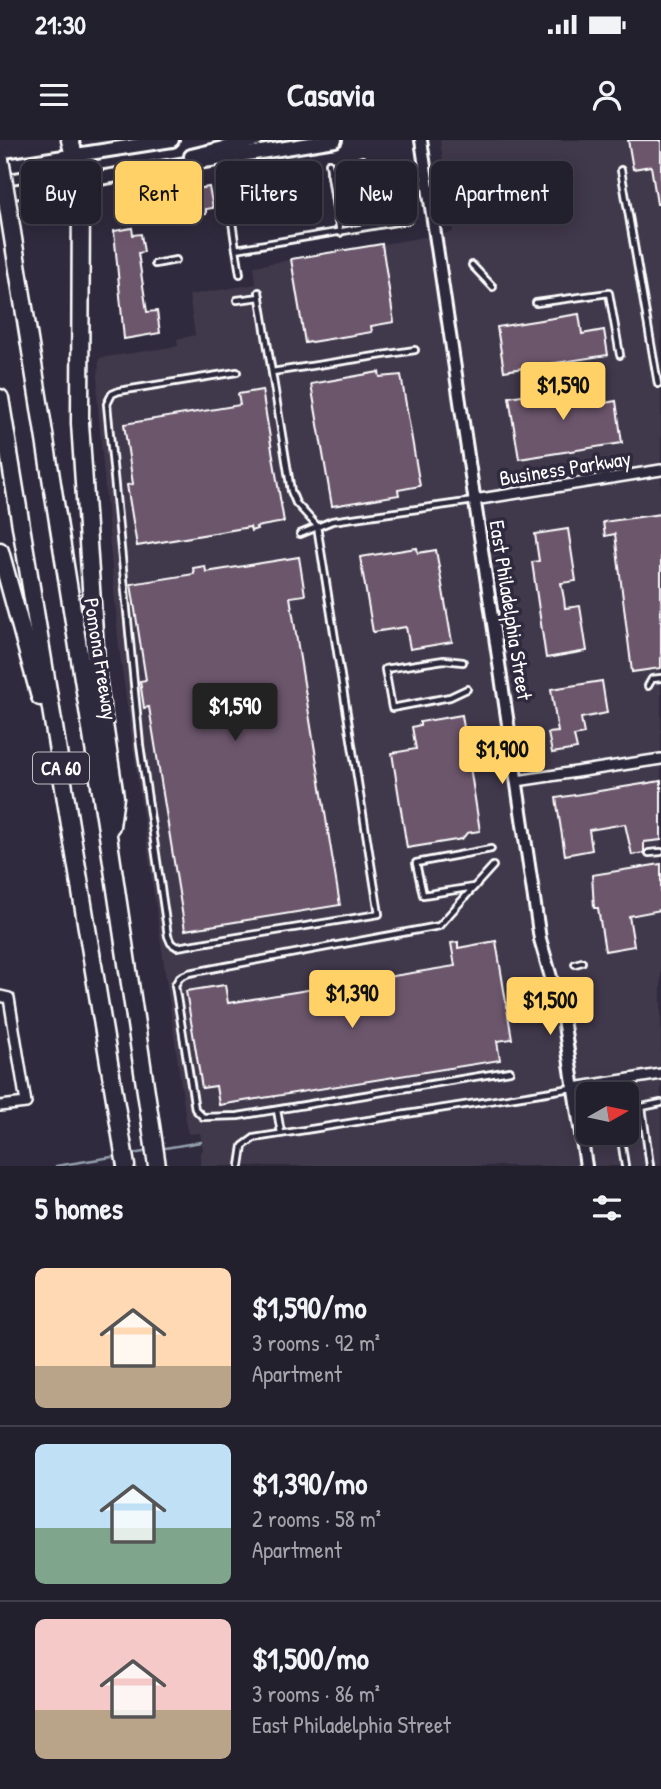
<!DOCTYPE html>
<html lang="en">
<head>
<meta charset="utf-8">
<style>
  :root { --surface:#23202e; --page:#2b2836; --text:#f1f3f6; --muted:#a3a3aa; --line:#403e4a; --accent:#ffd166 }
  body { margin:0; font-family:"Patrick Hand",sans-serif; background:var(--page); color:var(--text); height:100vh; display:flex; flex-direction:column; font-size:26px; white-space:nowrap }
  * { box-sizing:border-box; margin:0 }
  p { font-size:23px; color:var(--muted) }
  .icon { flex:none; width:38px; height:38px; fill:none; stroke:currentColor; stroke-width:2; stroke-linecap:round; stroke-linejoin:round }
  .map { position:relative; height:1026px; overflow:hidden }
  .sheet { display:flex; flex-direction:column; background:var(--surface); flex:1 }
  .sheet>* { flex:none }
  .top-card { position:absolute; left:21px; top:21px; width:620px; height:63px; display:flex; gap:14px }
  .needle { width:46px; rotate:81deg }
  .tools { position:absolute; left:576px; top:942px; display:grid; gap:14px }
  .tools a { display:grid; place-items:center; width:63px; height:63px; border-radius:10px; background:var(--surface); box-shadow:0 4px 18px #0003,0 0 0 2px var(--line); font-size:35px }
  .price { position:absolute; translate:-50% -60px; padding:0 16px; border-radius:7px; background:var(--accent); color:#111; font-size:23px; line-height:46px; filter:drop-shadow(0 2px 4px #0008) }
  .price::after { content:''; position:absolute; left:50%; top:42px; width:21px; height:16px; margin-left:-10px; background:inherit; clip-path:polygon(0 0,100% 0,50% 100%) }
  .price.selected { background:#222; color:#fff }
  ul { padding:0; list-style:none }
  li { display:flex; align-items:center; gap:21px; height:175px; padding:0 35px }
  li+li { border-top:2px solid var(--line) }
  li span { display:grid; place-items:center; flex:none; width:196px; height:140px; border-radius:10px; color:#555 }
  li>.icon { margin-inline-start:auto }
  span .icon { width:84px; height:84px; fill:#fffc; stroke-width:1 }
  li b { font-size:30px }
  h2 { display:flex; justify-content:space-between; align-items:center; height:84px; padding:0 35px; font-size:30px }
  .pill { padding:0 24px; border-radius:10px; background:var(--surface); box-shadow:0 4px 18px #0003,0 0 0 2px var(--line); font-size:24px; line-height:63px }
  .pill.selected { background:var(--accent); color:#111 }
  .status { display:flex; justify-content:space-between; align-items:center; height:49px; padding:0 35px; background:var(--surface); direction:ltr }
  .status svg { height:19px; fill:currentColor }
  header { display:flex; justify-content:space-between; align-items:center; height:91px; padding:0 35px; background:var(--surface); font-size:32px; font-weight:800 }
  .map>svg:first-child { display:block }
  .built { fill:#41374b; fill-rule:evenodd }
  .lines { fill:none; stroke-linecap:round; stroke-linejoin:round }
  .stream { stroke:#94a0ad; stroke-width:2.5 }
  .building { fill:#6c566c; stroke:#fff; stroke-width:2 }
  .service-casing { stroke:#fff; stroke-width:10 }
  .minor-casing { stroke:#fff; stroke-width:14 }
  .tertiary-casing { stroke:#fff; stroke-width:16 }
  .secondary-casing { stroke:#fff; stroke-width:18 }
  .motorway-casing { stroke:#fff; stroke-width:21 }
  .service { stroke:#2f2a3d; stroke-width:4.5 }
  .minor { stroke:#2f2a3d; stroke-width:9 }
  .tertiary { stroke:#2f2a3d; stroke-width:10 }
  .secondary { stroke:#2f2a3d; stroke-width:12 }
  .motorway { stroke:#2f2a3d; stroke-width:16 }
  .motorway-bridge-casing { stroke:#fff; stroke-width:21; stroke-linecap:butt }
  .motorway-bridge { stroke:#2f2a3d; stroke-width:16 }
  .labels { text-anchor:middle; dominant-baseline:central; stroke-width:7; stroke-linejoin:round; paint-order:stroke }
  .shield { fill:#2f2a3d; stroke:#c1bfc5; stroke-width:2 }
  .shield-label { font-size:19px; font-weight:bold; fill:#fff }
  .street-label { font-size:21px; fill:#fff; stroke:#2f2a3d }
</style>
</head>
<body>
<div class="status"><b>21:30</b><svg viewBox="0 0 49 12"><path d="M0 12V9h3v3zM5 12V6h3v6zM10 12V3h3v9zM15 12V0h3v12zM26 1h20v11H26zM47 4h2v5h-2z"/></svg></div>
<header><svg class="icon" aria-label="menu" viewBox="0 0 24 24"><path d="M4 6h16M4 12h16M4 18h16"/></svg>Casavia<svg class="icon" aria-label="person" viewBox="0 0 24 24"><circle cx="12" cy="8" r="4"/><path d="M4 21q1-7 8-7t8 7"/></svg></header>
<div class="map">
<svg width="661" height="1026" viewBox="0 0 661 1026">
  <rect width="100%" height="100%" fill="#2f2a3d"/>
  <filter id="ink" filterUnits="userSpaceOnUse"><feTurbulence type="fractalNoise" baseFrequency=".0143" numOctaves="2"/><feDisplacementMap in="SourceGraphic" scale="14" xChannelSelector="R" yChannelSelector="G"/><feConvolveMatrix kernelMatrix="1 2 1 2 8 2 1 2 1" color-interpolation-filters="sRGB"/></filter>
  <g filter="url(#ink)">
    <path class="built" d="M440 0H661V1026H200V1012L203 1010 200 993 188 994 119 508 97 257 99 218 178 206 177 199 195 195 189 155 256 144 254 126 453 92ZM588 954H626V992H588Z"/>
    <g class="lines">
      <g class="stream">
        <polyline points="159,1009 201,1002"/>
        <polyline points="132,1014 149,1011"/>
        <polyline points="56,1026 118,1016"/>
      </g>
    </g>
    <g class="building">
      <polygon points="628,0 661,0 661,64 657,64 651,26 633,29"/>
      <polygon points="209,47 213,68 206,69 206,74 183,76 178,52"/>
      <polygon points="132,88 133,95 141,94 144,112 138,113 147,172 157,171 160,193 124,199 114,91"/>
      <polygon points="382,104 394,182 371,186 372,192 305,203 291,119"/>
      <polygon points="579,174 582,194 604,190 608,215 504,231 497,187"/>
      <polygon points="379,232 380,237 401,235 420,346 398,350 399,355 332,366 311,244"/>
      <polygon points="590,244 593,265 616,261 622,303 519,319 509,257"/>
      <polygon points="262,250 284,382 256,387 257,389 251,391 250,387 137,406 127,345 133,344 124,284 240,265 238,254"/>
      <polygon points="661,374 661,528 632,532 615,394 605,396 603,382"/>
      <polygon points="568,389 576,441 561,443 564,459 565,468 580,466 587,511 546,518 532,422 539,421 535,394"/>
      <polygon points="417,408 418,413 436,410 452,502 410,509 406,487 373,492 360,417"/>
      <polygon points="299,417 305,455 290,457 340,765 185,790 149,567 144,568 140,541 146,540 131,444 194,434 193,428 205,426 206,432"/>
      <polygon points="602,541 607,573 581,578 584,594 574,596 577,609 552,613 548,593 558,592 551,549"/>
      <polygon points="462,575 480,691 467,693 462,699 407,708 392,613 416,609 412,587 420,585 420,582"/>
      <polygon points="661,641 661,700 644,702 644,713 632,715 625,684 589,690 592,710 565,715 556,658"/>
      <polygon points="661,724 661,770 629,776 634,806 605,811 598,768 594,768 592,735"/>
      <polygon points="496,801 512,899 497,901 500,920 219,965 216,946 202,948 186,851 225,845 228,863 455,826 451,803 458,802 458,808"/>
    </g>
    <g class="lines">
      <g class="service-casing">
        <g id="service">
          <polyline points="329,23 340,93"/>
          <polyline points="348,26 362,20"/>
          <polyline points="621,30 658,244"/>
          <polyline points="336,31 348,45"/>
          <polyline points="330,32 348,26 357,36"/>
          <polyline points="368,47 395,72 396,82"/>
          <polyline points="227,48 236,109 408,80"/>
          <polyline points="334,50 352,66 375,69 383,62"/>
          <polyline points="359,56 370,66"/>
          <polyline points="395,71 396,53"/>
          <polyline points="366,76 375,69"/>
          <polyline points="338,80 349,79"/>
          <polyline points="236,109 240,134"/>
          <polyline points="155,124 176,120"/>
          <polyline points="472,125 493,147"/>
          <polyline points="237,160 260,157"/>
          <polyline points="536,163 609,153 620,215"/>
          <polyline points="237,232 119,251 112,254 107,264 140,605 168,796 171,803 177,807 379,774 317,386 296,363 291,351 259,152"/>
          <polyline points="272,232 415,210"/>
          <polyline points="300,394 332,381 474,361"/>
          <polyline points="463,522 444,520 385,529 392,568 450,557 467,549"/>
          <polyline points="648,546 652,539 661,538"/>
          <polyline points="649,713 661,712"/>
          <polyline points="493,726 439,786 189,833 180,837 175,845 195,969 203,977 238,976 510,931"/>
          <polyline points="474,747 423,755 416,723 491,709"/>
          <polyline points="575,824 582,822"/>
          <polyline points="642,967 650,1026"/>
          <polyline points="277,970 281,993"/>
          <polyline points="626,977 642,967 661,963"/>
          <polyline points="620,992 625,1026"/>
          <polyline points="240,1026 243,1006 254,998 572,948"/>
        </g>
      </g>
      <g class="minor-casing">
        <g id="minor">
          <polyline points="474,360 661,330"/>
          <polyline points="517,641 661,619"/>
          <polyline points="0,856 9,858 26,963 0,966"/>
          <polyline points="574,948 661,934"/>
        </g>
      </g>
      <g class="tertiary-casing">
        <polyline id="tertiary" points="421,0 540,799 563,879 586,1026"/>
      </g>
      <g class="secondary-casing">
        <g id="secondary">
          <polyline points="191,16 257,0"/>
          <polyline points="0,27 172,0"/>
          <polyline points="0,54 335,0"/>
        </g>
      </g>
      <g class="motorway-casing">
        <g id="motorway">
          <polyline points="70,0 81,42 80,283 97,537 115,657 111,686"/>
          <polyline points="8,67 109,702 157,1026"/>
          <polyline points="0,258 126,1026"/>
          <polyline points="0,411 40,557"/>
        </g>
      </g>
      <use href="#service" class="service"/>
      <use href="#minor" class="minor"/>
      <use href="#tertiary" class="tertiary"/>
      <use href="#secondary" class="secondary"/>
      <use href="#motorway" class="motorway"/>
      <g class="motorway-bridge-casing">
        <polyline id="motorway-bridge" points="0,19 8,67"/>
      </g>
      <use href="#motorway-bridge" class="motorway-bridge"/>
    </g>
  </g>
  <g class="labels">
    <rect class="shield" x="33" y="612.5" width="56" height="31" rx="5"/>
    <g class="shield-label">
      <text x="61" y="628">CA 60</text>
    </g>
    <g class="street-label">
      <text transform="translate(565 328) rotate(-9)">Business Parkway</text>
      <text transform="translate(511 470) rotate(81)">East Philadelphia Street</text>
      <text transform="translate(101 519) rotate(81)">Pomona Freeway</text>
    </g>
  </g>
</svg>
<div class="tools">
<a><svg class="needle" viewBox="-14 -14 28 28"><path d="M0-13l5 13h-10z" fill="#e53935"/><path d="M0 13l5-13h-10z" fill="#a3a3aa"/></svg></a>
</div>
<b class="price" style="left:563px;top:282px">$1,590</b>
<b class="price selected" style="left:235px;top:603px">$1,590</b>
<b class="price" style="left:502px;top:646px">$1,900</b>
<b class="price" style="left:352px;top:890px">$1,390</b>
<b class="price" style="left:550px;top:897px">$1,500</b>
<div class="top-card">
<a class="pill">Buy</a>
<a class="pill selected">Rent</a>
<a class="pill">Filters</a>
<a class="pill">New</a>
<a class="pill">Apartment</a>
</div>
</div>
<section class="sheet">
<h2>5 homes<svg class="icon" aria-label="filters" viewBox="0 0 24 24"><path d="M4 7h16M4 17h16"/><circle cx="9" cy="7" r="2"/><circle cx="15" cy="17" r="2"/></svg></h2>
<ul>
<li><span style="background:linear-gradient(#ffd9b3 70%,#b9a48a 0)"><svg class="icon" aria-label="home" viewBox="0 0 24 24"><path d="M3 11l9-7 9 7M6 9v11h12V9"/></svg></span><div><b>$1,590/mo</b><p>3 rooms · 92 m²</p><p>Apartment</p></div></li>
<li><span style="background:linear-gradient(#bfe0f5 60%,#7fa58c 0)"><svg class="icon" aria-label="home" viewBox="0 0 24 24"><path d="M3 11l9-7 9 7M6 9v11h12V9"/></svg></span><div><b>$1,390/mo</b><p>2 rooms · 58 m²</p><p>Apartment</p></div></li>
<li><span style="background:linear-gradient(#f6c9c9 65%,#b9a48a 0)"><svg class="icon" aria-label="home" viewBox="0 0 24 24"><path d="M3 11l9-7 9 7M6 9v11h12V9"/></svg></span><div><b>$1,500/mo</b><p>3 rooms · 86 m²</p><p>East Philadelphia Street</p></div></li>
</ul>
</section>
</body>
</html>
